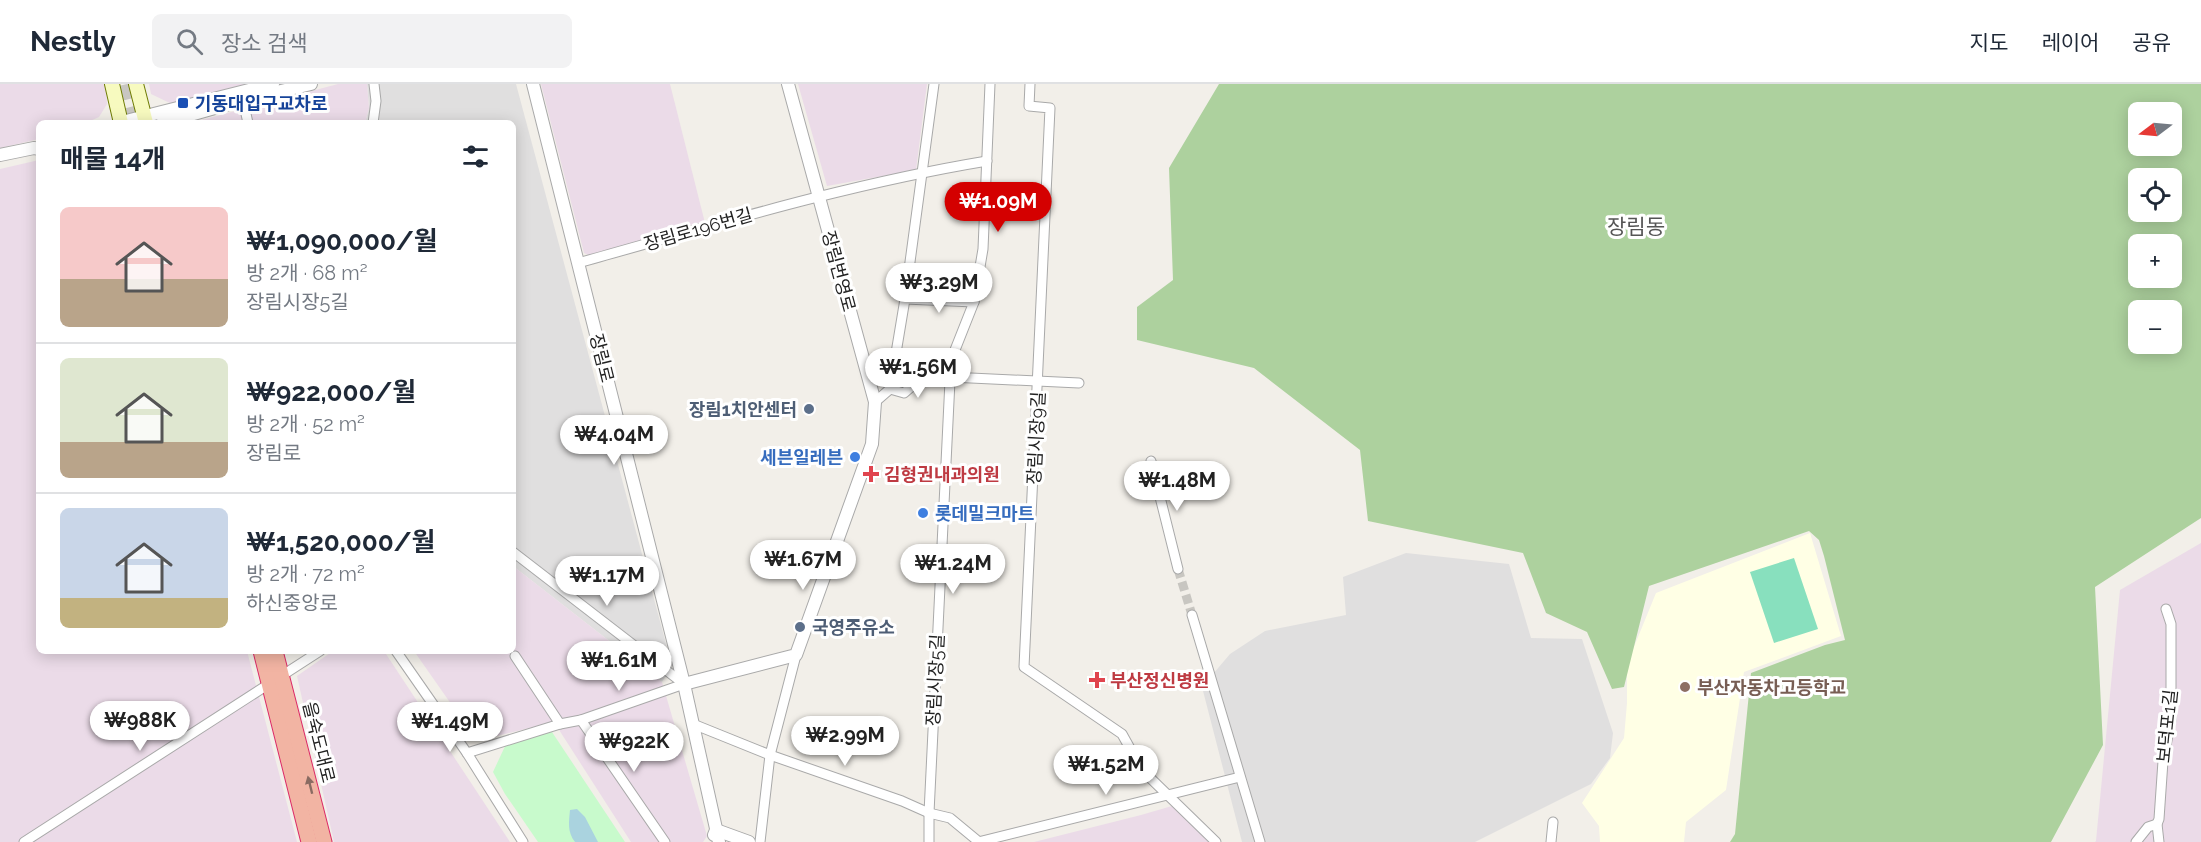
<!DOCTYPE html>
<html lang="ko">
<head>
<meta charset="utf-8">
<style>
  :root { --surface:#fff; --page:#f2f2f3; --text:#1f2937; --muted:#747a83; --line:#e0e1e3; --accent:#d40000 }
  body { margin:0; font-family:Raleway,"Noto Sans KR",sans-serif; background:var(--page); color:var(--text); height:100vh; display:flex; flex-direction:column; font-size:22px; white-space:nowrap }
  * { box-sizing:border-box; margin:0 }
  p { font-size:20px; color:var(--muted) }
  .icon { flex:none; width:33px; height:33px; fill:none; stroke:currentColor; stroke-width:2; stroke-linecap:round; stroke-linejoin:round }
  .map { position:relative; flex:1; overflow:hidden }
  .panel { position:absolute; left:36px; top:36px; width:480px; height:534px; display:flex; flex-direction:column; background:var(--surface); border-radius:9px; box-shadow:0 3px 15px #0003 }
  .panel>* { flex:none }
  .needle { width:39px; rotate:254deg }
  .fabs { position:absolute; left:2128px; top:18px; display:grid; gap:12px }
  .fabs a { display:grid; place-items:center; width:54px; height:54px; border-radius:9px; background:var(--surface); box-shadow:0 3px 15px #0003; font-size:30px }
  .price { position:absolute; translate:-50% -51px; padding:0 14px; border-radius:21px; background:#fff; color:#222; font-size:20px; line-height:39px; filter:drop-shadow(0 2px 3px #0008) }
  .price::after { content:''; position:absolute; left:50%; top:36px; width:18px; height:14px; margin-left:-9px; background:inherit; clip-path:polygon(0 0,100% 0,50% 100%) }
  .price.on { background:var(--accent); color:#fff }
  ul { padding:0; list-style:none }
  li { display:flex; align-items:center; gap:18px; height:150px; padding:0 24px }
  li+li { border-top:2px solid var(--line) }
  li span { display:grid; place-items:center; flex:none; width:168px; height:120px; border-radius:9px; color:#555 }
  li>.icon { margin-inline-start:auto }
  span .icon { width:72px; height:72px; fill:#fffc; stroke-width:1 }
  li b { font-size:26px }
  h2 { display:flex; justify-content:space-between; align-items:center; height:72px; padding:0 24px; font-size:26px }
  header { display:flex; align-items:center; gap:36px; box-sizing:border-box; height:84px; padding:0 30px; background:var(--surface); border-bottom:2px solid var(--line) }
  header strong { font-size:28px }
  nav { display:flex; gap:33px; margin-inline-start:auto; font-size:21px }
  .search { width:420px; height:54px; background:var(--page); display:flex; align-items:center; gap:15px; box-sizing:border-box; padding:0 21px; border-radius:9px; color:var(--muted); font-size:22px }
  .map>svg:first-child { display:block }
  .residential { fill:#e0dfdf }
  .industrial { fill:#ebdbe8 }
  .education { fill:#ffffe5 }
  .forest { fill:#add19e; fill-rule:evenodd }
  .park { fill:#c8facc }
  .pitch { fill:#88e0be }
  .water { fill:#aad3df }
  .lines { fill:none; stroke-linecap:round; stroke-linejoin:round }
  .minor-tunnel { stroke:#c8c6c1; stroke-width:9; stroke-dasharray:9 4.5; stroke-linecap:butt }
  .trunk-tunnel { stroke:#c8c6c1; stroke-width:15; stroke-dasharray:15 8; stroke-linecap:butt }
  .minor-casing { stroke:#a9a9a9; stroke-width:11 }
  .tertiary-casing { stroke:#a9a9a9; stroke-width:14 }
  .secondary-casing { stroke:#707d05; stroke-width:16 }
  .trunk-casing { stroke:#dc2a67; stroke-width:17 }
  .minor { stroke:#fff; stroke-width:9 }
  .tertiary { stroke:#fff; stroke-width:12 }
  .secondary { stroke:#f7fabf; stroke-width:14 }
  .trunk { stroke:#f2b4a3; stroke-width:15 }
  .oneway { fill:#8a6b62 }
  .transit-dot { fill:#1a4fb4; stroke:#fff; stroke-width:2 }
  .service-dot { fill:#5c6f8a; stroke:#fff; stroke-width:2 }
  .shop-dot { fill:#3f7fe0; stroke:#fff; stroke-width:2 }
  .health-dot { fill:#e0444e; stroke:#fff; stroke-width:2 }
  .education-dot { fill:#8d6e63; stroke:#fff; stroke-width:2 }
  .labels { text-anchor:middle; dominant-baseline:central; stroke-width:6; stroke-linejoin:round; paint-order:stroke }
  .transit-label { font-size:18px; font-weight:bold; fill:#164399; stroke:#fff; text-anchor:start }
  .street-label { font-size:18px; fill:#222; stroke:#fff }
  .service-label { font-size:18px; font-weight:bold; fill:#4e5e75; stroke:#fff; text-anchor:end }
  .shop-label { font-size:18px; font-weight:bold; fill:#366cbe; stroke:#fff; text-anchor:end }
  .health-label { font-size:18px; font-weight:bold; fill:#be3a42; stroke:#fff; text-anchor:start }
  .education-label { font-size:18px; font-weight:bold; fill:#785e54; stroke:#fff; text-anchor:start }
  .quarter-label { font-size:21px; fill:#555; stroke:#fff }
</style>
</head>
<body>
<header>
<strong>Nestly</strong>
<div class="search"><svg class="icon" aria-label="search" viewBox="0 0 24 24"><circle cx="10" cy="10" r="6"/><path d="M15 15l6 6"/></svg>장소 검색</div>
<nav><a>지도</a><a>레이어</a><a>공유</a></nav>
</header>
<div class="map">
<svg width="2201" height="758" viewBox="0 0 2201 758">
  <rect width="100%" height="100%" fill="#f2efe9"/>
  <g class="residential">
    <polygon points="367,0 516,0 672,582 662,598 513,482 513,39 365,39 369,24"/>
    <polygon points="1406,469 1509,480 1531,554 1582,555 1613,649 1610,674 1591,700 1475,758 1242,758 1202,603 1230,570 1265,547 1346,531 1343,493"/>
  </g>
  <g class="industrial">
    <polygon points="0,0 106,0 107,20 99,33 86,39 39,39 39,55 0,64"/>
    <polygon points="149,0 253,0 174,21 151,10"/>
    <polygon points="338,0 367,0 369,24 365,39 190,39"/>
    <polygon points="541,0 670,0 705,139 588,171 584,169"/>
    <polygon points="798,0 927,0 916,86 827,102"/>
    <polygon points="39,76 39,567 247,567 297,758 0,758 0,85"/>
    <polygon points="2201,459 2201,758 2095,758 2096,757 2120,506"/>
    <polygon points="513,482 662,598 707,752 703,758 631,758 554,638 477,657 414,567 513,567"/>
    <polygon points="333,567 384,567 510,758 334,758 297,592"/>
    <polygon points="1172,722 1212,758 1034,758 1141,731"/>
  </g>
  <polygon class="education" points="1810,449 1841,552 1744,588 1726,706 1686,738 1684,758 1600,758 1599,742 1582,719 1624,654 1627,619 1627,580 1656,509"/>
  <path class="forest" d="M1219 0H2201V434L2095 503 2103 661 2051 758H1730L1735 750 1751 589 1825 561 1845 556 1824 472 1819 456 1809 447 1649 502 1624 603 1612 605 1587 548 1546 529 1523 469 1368 437 1360 366 1254 284 1137 256V223L1173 196 1169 84ZM2139 28H2172V62H2139ZM2139 94H2172V128H2139ZM2139 160H2172V194H2139ZM2139 226H2172V260H2139Z"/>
  <polygon class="park" points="552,648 625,758 538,758 505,710 493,688 507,658"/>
  <polygon class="pitch" points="1794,474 1818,545 1774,559 1750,488"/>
  <path class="water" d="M577 725 585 733 598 758H575C567 748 569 737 570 726Z"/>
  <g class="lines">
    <polyline class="minor-tunnel" points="1178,485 1192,531"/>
    <polyline class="trunk-tunnel" points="127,0 137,39"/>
    <g class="minor-casing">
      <g id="minor">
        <polyline points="1030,0 1029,22 1050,24 1024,583 1122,650 1142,686 1216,758"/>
        <polyline points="242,12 248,39"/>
        <polyline points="373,39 376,17 374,0"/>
        <path d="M578 179C714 141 848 100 987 77"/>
        <polyline points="905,215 974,218"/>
        <polyline points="890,305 904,309 927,289 950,293 1079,299"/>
        <polyline points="875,318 890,305 905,215 934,0"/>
        <polyline points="1151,377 1178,485"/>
        <polyline points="513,468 684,600"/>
        <polyline points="1192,531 1260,758"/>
        <polyline points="396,567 467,669 523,758"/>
        <polyline points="581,636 665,758"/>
        <polyline points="560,640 581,636 684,600"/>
        <polyline points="693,640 770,671 902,717 929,729 950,734 979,758"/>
        <polyline points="467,669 560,640 515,572"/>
        <polyline points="24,758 320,567"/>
        <polyline points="760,758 770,671 796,571"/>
        <polyline points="929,758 929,729 951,276 974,218 983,165 990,0"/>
        <polyline points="978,758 1240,693"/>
        <polyline points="1551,758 1553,738"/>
        <polyline points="2136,758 2148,743 2157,740"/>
        <polyline points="2159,758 2157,740 2159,735 2163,677 2171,636 2171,540 2166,525"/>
      </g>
    </g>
    <g class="tertiary-casing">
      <g id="tertiary">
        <polyline points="533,0 684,600 719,758"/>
        <polyline points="118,39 273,0"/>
        <polyline points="162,39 243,16 311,0"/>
        <polyline points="0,71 34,64 39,65"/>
        <polyline points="684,600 796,571 872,360 875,318 788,0"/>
        <polyline points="714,751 716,746 749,758"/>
      </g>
    </g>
    <g class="secondary-casing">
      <g id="secondary">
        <polyline points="112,0 121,39"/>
        <polyline points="136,0 146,39"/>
      </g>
    </g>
    <g class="trunk-casing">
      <g id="trunk">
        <polyline points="261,567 309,758"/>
        <polyline points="275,567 324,758"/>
      </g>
    </g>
    <use href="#minor" class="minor"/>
    <use href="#tertiary" class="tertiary"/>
    <use href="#secondary" class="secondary"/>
    <use href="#trunk" class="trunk"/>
  </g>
  <defs><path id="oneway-solid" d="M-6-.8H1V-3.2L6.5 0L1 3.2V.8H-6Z" transform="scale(1.5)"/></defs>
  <use class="oneway" href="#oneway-solid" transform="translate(310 701) rotate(-104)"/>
  <rect class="transit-dot" x="177" y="13" width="12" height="12" rx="3"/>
  <g class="service-dot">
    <circle cx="809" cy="325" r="6"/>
    <circle cx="800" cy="543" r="6"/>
  </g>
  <g class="shop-dot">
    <circle cx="855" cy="373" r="6"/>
    <circle cx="923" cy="429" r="6"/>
  </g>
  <g class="health-dot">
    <path d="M868 381h6v6h6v6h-6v6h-6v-6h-6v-6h6z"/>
    <path d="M1094 587h6v6h6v6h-6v6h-6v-6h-6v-6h6z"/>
  </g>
  <circle class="education-dot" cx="1685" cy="603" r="6"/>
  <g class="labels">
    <g class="transit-label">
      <text x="195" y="19">기동대입구교차로</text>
    </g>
    <g class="street-label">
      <text transform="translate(698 145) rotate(-16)">장림로196번길</text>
      <text transform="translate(839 187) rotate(75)">장림번영로</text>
      <text transform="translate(602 274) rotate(76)">장림로</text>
      <text transform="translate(1036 354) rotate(-87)">장림시장9길</text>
      <text transform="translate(935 596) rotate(-87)">장림시장5길</text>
      <text transform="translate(2167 642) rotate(-84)">보덕포1길</text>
      <text transform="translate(319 658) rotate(76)">을숙도대로</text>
    </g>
    <g class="service-label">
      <text x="797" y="325">장림1치안센터</text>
      <text x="812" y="543" text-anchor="start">국영주유소</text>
    </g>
    <g class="shop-label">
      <text x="843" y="373">세븐일레븐</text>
      <text x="935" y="429" text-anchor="start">롯데밀크마트</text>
    </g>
    <g class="health-label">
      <text x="884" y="390">김형권내과의원</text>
      <text x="1110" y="596">부산정신병원</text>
    </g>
    <g class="education-label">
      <text x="1697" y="603">부산자동차고등학교</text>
    </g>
    <g class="quarter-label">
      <text x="1636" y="142">장림동</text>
    </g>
  </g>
</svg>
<div class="fabs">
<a><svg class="needle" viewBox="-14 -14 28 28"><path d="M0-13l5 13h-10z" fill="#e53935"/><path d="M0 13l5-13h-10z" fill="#747a83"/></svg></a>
<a><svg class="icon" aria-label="locate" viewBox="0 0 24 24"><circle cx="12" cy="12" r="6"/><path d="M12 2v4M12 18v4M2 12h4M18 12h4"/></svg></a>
<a>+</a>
<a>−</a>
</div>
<b class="price on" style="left:998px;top:149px">₩1.09M</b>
<b class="price" style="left:939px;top:230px">₩3.29M</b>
<b class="price" style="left:918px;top:315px">₩1.56M</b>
<b class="price" style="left:614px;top:382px">₩4.04M</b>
<b class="price" style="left:1177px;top:428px">₩1.48M</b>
<b class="price" style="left:803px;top:507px">₩1.67M</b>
<b class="price" style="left:953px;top:511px">₩1.24M</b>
<b class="price" style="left:607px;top:523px">₩1.17M</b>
<b class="price" style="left:619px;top:608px">₩1.61M</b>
<b class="price" style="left:140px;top:668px">₩988K</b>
<b class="price" style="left:450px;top:669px">₩1.49M</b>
<b class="price" style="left:845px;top:683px">₩2.99M</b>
<b class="price" style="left:634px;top:689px">₩922K</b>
<b class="price" style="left:1106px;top:712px">₩1.52M</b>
<section class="panel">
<h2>매물 14개<svg class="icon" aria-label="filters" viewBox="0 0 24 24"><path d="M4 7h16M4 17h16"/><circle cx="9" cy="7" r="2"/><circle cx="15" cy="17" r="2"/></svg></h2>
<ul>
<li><span style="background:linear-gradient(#f6c9c9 60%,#b9a48a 0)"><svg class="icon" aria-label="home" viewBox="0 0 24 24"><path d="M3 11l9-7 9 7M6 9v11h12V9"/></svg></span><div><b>₩1,090,000/월</b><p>방 2개 · 68 m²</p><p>장림시장5길</p></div></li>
<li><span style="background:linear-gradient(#dfe7d0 70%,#b9a48a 0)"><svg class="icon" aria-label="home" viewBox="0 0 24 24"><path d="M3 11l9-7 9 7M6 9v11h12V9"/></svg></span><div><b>₩922,000/월</b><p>방 2개 · 52 m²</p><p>장림로</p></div></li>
<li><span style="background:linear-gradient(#c9d6e8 75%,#c2b280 0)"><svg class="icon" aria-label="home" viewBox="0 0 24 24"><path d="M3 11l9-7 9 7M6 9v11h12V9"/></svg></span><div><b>₩1,520,000/월</b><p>방 2개 · 72 m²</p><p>하신중앙로</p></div></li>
</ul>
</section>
</div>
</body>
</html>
